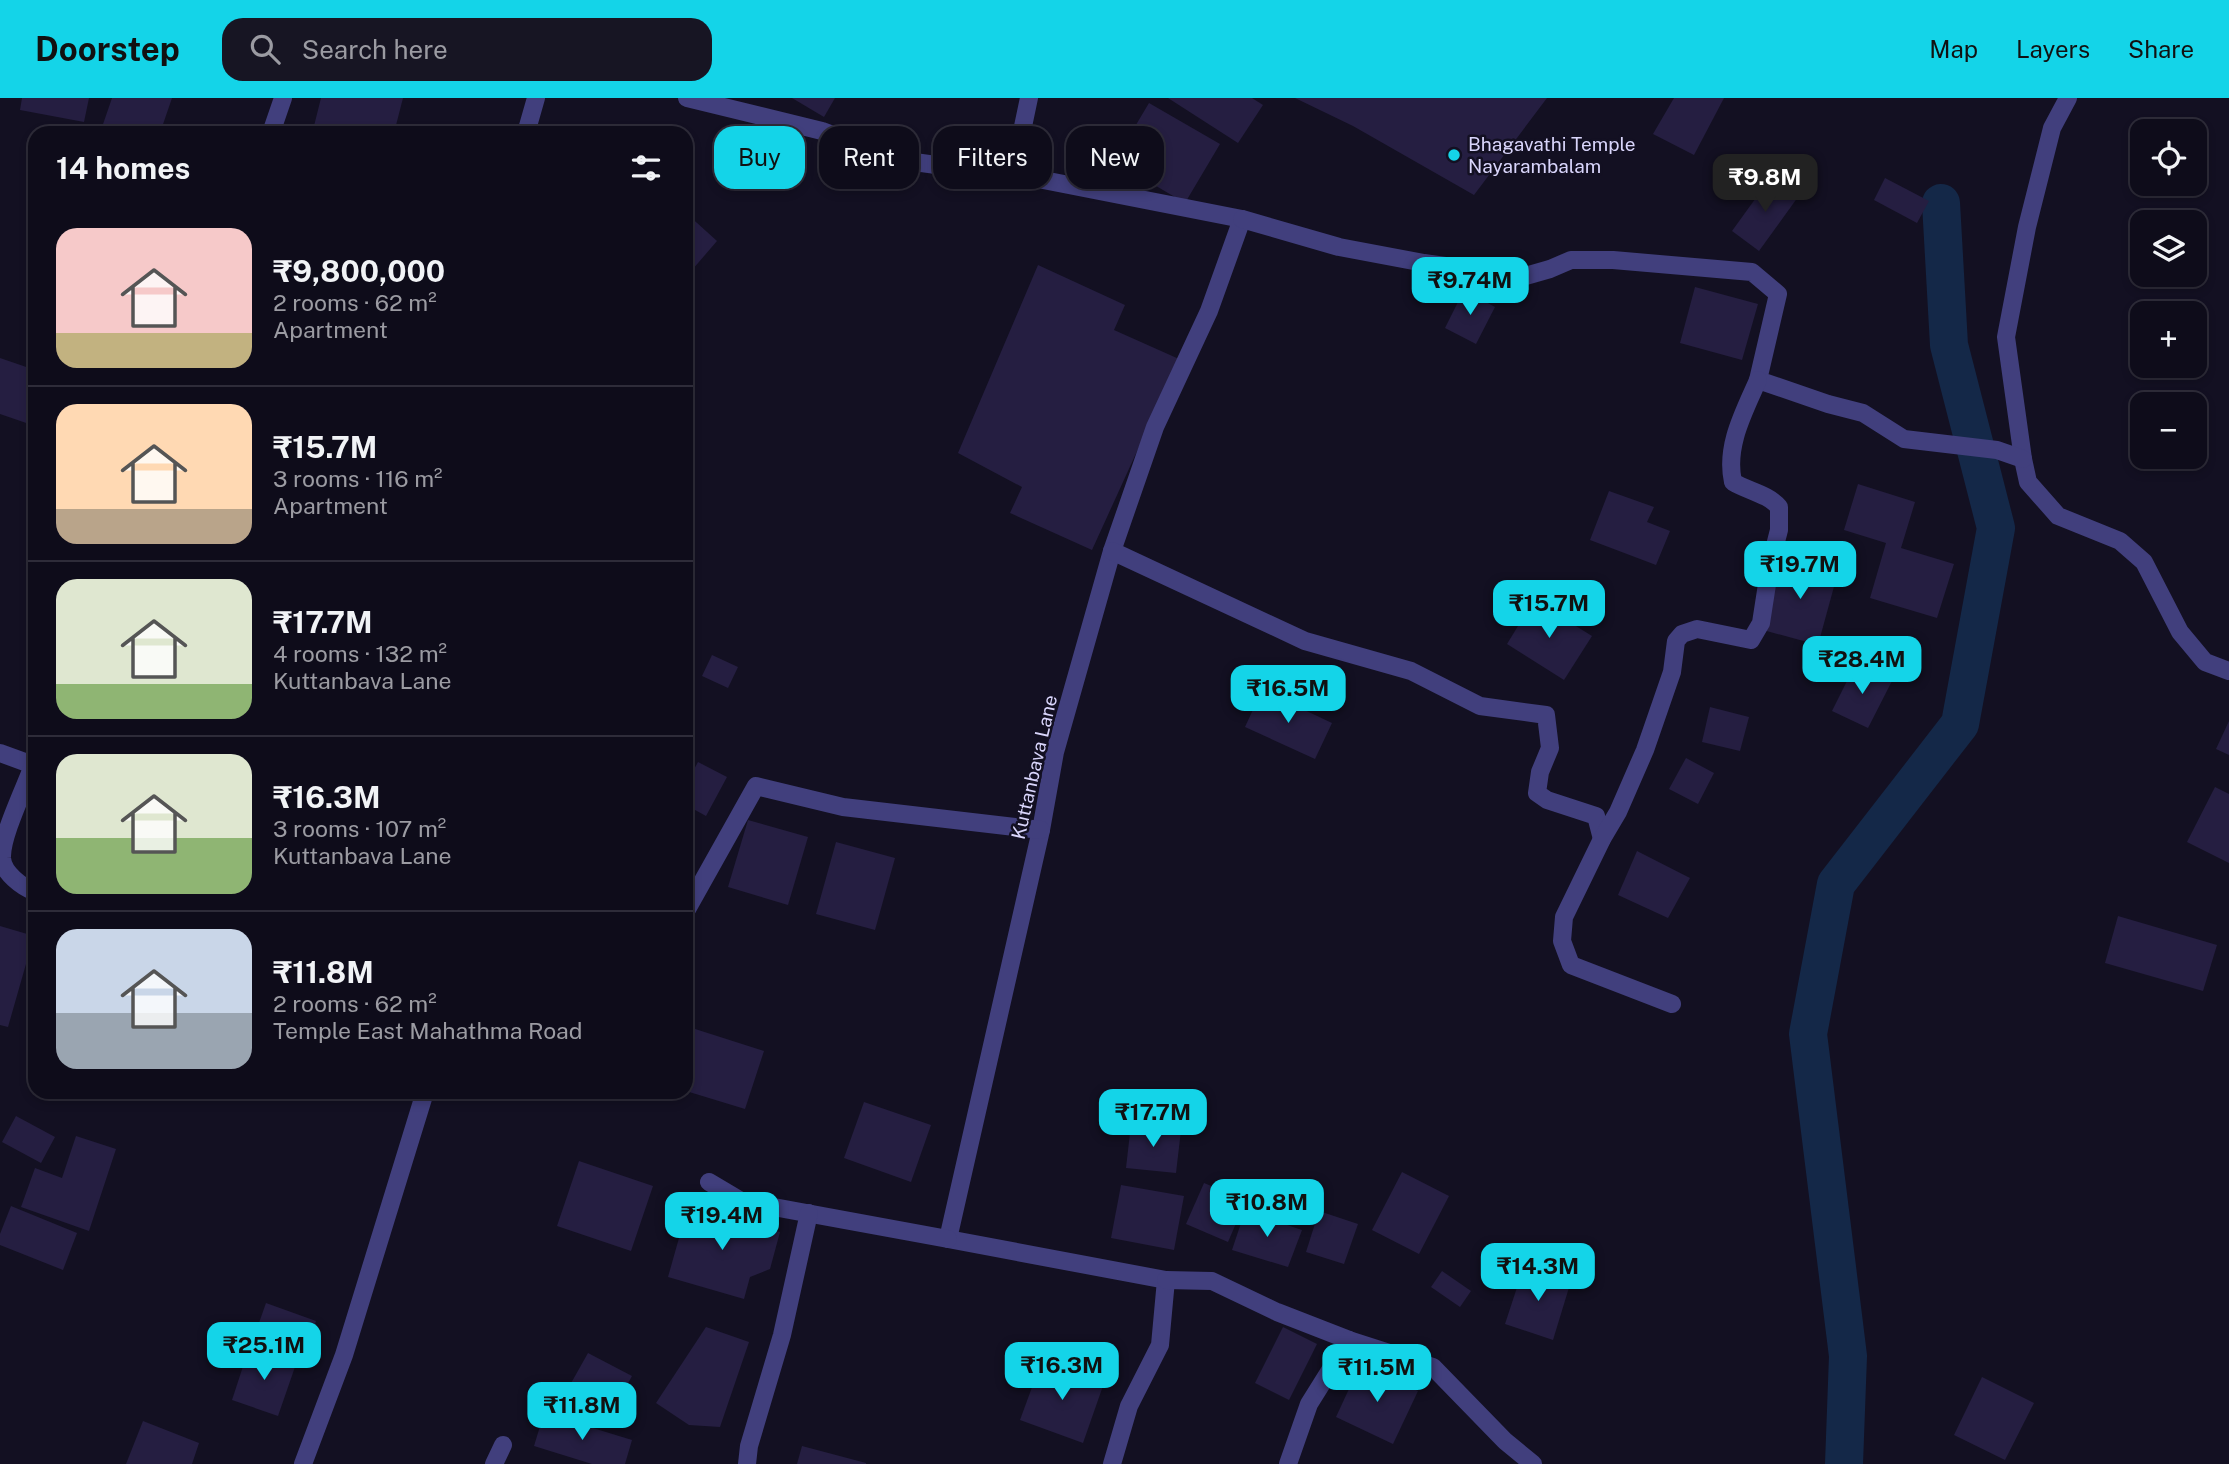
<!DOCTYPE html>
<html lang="en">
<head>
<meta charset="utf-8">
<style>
  :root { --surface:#0e0c1a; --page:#171523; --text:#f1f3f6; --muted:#9b9ba2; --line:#2e2c39; --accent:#14d4e8 }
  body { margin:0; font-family:"Public Sans",sans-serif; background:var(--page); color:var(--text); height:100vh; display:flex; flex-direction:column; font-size:26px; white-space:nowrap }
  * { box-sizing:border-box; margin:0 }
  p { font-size:23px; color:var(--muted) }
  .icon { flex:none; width:38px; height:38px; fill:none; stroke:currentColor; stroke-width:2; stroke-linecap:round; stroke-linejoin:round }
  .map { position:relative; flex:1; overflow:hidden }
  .side { position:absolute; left:28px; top:28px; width:665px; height:973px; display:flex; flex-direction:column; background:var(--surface); border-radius:21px; box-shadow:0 4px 10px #0003,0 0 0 2px var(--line) }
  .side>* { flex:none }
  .hud { position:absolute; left:714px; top:28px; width:665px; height:63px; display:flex; gap:14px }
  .tools { position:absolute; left:2130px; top:21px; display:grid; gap:14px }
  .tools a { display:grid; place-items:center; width:77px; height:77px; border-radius:14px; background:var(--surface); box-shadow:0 4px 10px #0003,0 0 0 2px var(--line); font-size:35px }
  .price { position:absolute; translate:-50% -60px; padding:0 16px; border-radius:14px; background:var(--accent); color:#111; font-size:23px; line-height:46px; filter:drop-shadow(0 2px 4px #0008) }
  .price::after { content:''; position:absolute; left:50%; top:42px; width:21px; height:16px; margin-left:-10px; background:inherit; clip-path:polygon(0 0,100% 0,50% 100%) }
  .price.current { background:#222; color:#fff }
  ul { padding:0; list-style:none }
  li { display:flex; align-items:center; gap:21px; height:175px; padding:0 28px }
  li+li { border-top:2px solid var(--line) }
  li span { display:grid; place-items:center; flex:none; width:196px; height:140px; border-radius:21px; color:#555 }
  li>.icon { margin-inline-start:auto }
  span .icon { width:84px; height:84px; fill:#fffc; stroke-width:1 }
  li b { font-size:30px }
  h2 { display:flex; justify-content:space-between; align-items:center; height:84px; padding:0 28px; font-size:30px }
  .tag { padding:0 24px; border-radius:21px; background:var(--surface); box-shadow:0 4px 10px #0003,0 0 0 2px var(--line); font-size:24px; line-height:63px }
  .tag.current { background:var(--accent); color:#111 }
  header { display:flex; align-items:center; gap:42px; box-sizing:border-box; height:98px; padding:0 35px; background:var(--accent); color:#111 }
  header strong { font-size:33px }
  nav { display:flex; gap:38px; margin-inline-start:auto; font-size:24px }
  .search { width:490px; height:63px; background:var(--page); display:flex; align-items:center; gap:18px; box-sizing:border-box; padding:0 24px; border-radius:21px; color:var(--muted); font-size:26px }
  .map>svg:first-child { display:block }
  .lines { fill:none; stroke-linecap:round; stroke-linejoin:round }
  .canal { stroke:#142848; stroke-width:38 }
  .building { fill:#251e41 }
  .minor { stroke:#413f7d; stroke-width:18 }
  .poi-dot { fill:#14d4e8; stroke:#131022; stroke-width:2.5 }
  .labels { text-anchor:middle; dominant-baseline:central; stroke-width:5; stroke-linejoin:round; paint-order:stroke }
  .poi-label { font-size:19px; fill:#d9d5fb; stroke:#131022; text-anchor:start }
  .street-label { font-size:19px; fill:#d9d5fb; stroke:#131022 }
</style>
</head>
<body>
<header>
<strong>Doorstep</strong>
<div class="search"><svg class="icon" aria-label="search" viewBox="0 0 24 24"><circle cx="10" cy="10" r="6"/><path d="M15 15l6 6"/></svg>Search here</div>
<nav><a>Map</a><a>Layers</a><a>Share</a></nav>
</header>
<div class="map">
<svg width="2229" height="1366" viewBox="0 0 2229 1366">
  <rect width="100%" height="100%" fill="#131022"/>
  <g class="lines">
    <polyline class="canal" points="1844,1366 1848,1258 1808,936 1836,786 1960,626 1996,430 1949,247 1941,105"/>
  </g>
  <g class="building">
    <polygon points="22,0 89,0 84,24 20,12"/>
    <polygon points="112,0 172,0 160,35 100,35"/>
    <polygon points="321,0 403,0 394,35 325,35 313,32"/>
    <polygon points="792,0 835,0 824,19"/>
    <polygon points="1168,0 1252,0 1263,7 1238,45"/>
    <polygon points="1295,0 1547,0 1474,97 1353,28"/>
    <polygon points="1674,0 1724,0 1694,57 1653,36"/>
    <polygon points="1149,5 1220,46 1185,105 1146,82 1155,65 1124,47"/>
    <polygon points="1771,79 1798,99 1759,153 1732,133"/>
    <polygon points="1885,80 1929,103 1917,125 1874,102"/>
    <polygon points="686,115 717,143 692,172 686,167"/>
    <polygon points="1038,167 1125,207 1114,232 1179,261 1092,452 1010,415 1022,389 958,355"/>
    <polygon points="1695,189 1758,206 1742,262 1680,245"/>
    <polygon points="1464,192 1495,209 1476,246 1445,230"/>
    <polygon points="0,260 35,272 35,328 0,316"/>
    <polygon points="1858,386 1915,404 1901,450 1954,466 1937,520 1870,500 1886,445 1844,432"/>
    <polygon points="1609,393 1654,409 1647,424 1670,433 1656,467 1590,442"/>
    <polygon points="1783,459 1838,474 1818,547 1763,532"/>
    <polygon points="1534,502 1592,538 1564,582 1507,546"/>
    <polygon points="712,557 738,569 728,590 702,578"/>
    <polygon points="1856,565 1892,583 1868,630 1832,613"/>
    <polygon points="1262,592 1332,625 1315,661 1245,629"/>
    <polygon points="1710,609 1749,619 1740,653 1702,644"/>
    <polygon points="2229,623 2229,657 2216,651"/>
    <polygon points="1686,660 1714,675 1698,706 1669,691"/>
    <polygon points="698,664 727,679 706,718 686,707 686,686"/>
    <polygon points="2215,689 2229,696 2229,765 2187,744"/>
    <polygon points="748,722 808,739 788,807 728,789"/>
    <polygon points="836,744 895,760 875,832 816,816"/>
    <polygon points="1637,753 1690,780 1668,820 1618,797"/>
    <polygon points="2118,818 2217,847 2203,893 2105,865"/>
    <polygon points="0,828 34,838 8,929 0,927"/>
    <polygon points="692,930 764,953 745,1011 686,993 686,948"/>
    <polygon points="864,1004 931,1027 911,1084 844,1060"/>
    <polygon points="16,1018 55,1039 41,1065 2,1044"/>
    <polygon points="1131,1026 1181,1032 1176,1075 1126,1070"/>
    <polygon points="76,1038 116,1051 89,1133 21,1109 35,1070 62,1080"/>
    <polygon points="579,1063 653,1088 631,1153 557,1128"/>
    <polygon points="1402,1074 1449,1098 1419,1156 1372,1132"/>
    <polygon points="1204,1085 1246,1102 1228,1144 1186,1126"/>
    <polygon points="1121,1087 1184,1098 1174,1152 1111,1140"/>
    <polygon points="11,1108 77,1135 63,1172 0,1147 0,1136"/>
    <polygon points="688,1108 780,1134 770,1171 750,1179 744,1201 668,1179"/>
    <polygon points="1245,1113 1302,1132 1288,1169 1232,1152"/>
    <polygon points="1319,1113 1358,1126 1344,1166 1306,1154"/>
    <polygon points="1524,1168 1571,1183 1553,1242 1505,1226"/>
    <polygon points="1442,1173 1471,1193 1460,1209 1431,1189"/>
    <polygon points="266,1205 316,1223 304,1257 254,1239"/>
    <polygon points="706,1229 749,1244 720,1329 689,1327 656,1305"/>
    <polygon points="1283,1229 1317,1246 1289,1302 1255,1285"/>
    <polygon points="249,1250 296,1266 278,1318 232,1302"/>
    <polygon points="588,1255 632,1278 614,1311 570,1287"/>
    <polygon points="1042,1262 1104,1285 1083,1345 1020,1322"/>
    <polygon points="1361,1265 1418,1293 1393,1346 1336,1319"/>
    <polygon points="1982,1279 2034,1305 2005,1362 1954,1337"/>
    <polygon points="544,1315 632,1342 625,1366 592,1366 534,1348"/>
    <polygon points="143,1323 199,1345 192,1366 126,1366"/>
    <polygon points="802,1348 866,1365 866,1366 797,1366"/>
  </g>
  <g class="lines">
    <g class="minor">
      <polyline points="687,0 822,33 900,62 972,72 1013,76"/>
      <polyline points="1029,0 1013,76 1242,121 1209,213 1155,329 1112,453 1055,654 1041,732 948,1141 1166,1182 1160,1247 1129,1308 1112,1366"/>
      <polyline points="2068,0 2052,30 2027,129 2006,239 2023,361 2028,384 2058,418 2120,443 2144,464 2180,534 2205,564 2229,573"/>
      <polyline points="271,35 283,0"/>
      <polyline points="526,35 536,0"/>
      <polyline points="1242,121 1339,149 1424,165 1522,179 1550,171 1571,162 1613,162 1752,174 1778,196 1758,282 1828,306 1863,315 1904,341 1997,352 2023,361"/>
      <polyline points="1112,453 1305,543 1411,573 1480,608 1546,617 1550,650 1540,674 1537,695 1547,702 1596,718 1602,741"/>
      <polyline points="0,655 33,667"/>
      <path d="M35 662C27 686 1 737 2 760 3 775 22 789 35 794"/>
      <polyline points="686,813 756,688 843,709 1041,732"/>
      <path d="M1672 906 1571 867 1562 843 1564 819 1602 741 1618 714 1645 652 1672 574 1676 543 1682 536 1697 531 1751 542 1761 525 1770 467 1779 432V409C1768 396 1748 393 1733 384 1725 348 1744 314 1758 282"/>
      <polyline points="709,1084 741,1103 948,1141"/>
      <polyline points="1166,1182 1212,1183 1277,1214 1349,1242 1433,1269 1505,1343 1533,1366"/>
      <polyline points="303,1366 344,1257 425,994"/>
      <polyline points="494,1366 503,1347"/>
      <polyline points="747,1366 749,1348 782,1237 809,1115"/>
      <polyline points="1288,1366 1309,1306 1349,1242"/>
    </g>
  </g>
  <circle class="poi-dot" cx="1454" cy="57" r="7"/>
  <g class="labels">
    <g class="poi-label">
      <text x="1468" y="46">Bhagavathi Temple<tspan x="1468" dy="22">Nayarambalam</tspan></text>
    </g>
    <g class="street-label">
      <text transform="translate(1034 669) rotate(-77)">Kuttanbava Lane</text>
    </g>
  </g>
</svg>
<div class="tools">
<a><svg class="icon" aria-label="locate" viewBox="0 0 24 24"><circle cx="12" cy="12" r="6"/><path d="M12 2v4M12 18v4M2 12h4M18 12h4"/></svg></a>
<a><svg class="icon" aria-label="layers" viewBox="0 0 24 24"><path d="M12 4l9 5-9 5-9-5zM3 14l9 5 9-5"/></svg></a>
<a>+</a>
<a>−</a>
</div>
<b class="price current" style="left:1765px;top:116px">₹9.8M</b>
<b class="price" style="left:1470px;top:219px">₹9.74M</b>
<b class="price" style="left:1800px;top:503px">₹19.7M</b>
<b class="price" style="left:1549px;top:542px">₹15.7M</b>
<b class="price" style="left:1862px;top:598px">₹28.4M</b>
<b class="price" style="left:1288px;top:627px">₹16.5M</b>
<b class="price" style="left:1153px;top:1051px">₹17.7M</b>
<b class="price" style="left:1267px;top:1141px">₹10.8M</b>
<b class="price" style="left:722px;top:1154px">₹19.4M</b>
<b class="price" style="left:1538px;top:1205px">₹14.3M</b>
<b class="price" style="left:264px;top:1284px">₹25.1M</b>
<b class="price" style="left:1062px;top:1304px">₹16.3M</b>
<b class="price" style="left:1377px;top:1306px">₹11.5M</b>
<b class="price" style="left:582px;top:1344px">₹11.8M</b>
<div class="hud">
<a class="tag current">Buy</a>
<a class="tag">Rent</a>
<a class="tag">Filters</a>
<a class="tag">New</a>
</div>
<section class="side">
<h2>14 homes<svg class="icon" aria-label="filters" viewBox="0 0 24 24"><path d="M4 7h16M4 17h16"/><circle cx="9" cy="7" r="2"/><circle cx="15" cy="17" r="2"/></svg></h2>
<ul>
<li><span style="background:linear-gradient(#f6c9c9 75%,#c2b280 0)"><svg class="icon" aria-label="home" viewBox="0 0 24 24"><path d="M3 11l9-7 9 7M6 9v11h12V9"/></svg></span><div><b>₹9,800,000</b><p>2 rooms · 62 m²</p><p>Apartment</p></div></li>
<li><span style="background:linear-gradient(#ffd9b3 75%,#b9a48a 0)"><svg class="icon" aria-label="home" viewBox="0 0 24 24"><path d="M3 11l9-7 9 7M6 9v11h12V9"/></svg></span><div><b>₹15.7M</b><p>3 rooms · 116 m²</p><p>Apartment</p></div></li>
<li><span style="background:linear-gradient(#dfe7d0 75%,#8fb573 0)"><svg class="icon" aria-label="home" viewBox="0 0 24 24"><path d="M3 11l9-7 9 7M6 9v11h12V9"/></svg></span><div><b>₹17.7M</b><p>4 rooms · 132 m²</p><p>Kuttanbava Lane</p></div></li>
<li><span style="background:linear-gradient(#dfe7d0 60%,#8fb573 0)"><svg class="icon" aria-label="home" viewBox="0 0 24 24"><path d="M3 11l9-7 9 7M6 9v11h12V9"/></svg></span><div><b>₹16.3M</b><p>3 rooms · 107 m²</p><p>Kuttanbava Lane</p></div></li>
<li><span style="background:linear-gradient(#c9d6e8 60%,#9aa5b1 0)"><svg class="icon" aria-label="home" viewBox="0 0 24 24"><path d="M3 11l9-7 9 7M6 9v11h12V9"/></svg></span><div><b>₹11.8M</b><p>2 rooms · 62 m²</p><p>Temple East Mahathma Road</p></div></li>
</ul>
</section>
</div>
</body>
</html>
